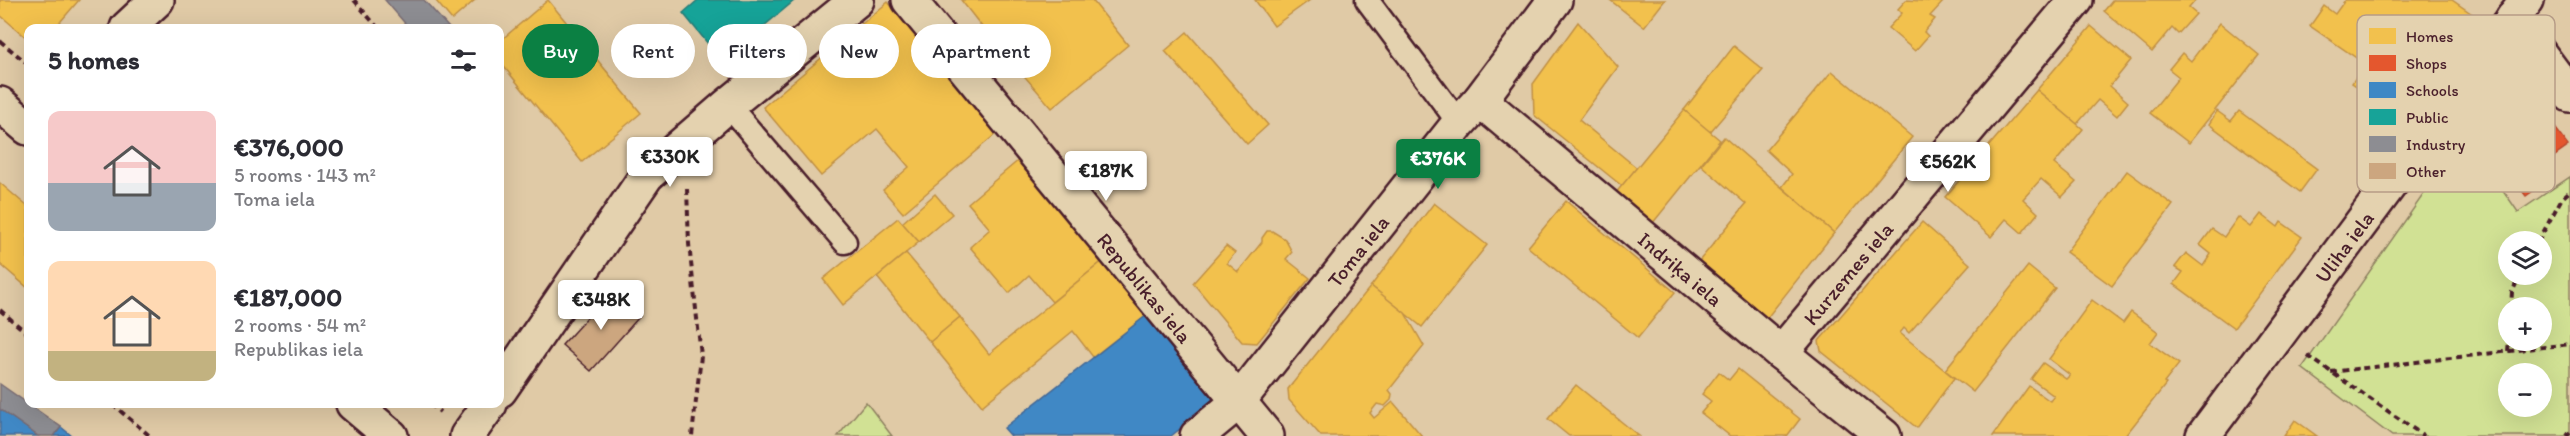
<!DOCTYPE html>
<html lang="en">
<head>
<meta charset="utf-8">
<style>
  :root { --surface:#fff; --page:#f7f7f7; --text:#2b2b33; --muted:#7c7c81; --accent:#0b8043 }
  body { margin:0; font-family:Itim,sans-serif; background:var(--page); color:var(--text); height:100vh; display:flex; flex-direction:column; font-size:22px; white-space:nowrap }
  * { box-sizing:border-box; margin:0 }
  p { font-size:20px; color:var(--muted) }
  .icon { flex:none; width:33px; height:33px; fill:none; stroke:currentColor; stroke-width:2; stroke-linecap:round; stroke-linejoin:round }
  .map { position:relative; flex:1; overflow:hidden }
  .drawer { position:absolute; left:24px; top:24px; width:480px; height:384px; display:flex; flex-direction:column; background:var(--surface); border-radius:12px; box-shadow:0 6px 24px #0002 }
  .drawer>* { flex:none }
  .banner { position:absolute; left:522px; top:24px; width:570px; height:54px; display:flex; gap:12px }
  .fabs { position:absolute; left:2498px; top:231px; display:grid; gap:12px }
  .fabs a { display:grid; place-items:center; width:54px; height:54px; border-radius:50%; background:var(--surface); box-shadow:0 6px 24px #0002; font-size:30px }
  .price { position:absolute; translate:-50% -51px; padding:0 14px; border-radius:6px; background:#fff; color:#222; font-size:20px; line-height:39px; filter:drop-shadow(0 2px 3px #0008) }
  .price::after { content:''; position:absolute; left:50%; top:36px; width:18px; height:14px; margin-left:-9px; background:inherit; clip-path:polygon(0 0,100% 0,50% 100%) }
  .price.active { background:var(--accent); color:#fff }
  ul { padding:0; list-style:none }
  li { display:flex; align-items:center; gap:18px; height:150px; padding:0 24px }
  li span { display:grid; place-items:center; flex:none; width:168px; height:120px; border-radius:12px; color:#555 }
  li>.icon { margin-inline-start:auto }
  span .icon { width:72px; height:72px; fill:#fffc; stroke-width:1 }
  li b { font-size:26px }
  h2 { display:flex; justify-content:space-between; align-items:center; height:72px; padding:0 24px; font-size:26px }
  .chip { padding:0 21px; border-radius:27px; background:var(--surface); box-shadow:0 6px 24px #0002; font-size:21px; line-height:54px }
  .chip.active { background:var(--accent); color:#fff }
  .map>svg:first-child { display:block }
  .green { fill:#d1e194; stroke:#8e8060; stroke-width:1.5; fill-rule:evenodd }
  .homes { fill:#f2c14e; stroke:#c09044; stroke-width:1.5 }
  .shops { fill:#e4572e; stroke:#b6462d; stroke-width:1.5 }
  .schools { fill:#3f88c5; stroke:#426897; stroke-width:1.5 }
  .public { fill:#17a398; stroke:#267b77; stroke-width:1.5 }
  .industry { fill:#8d8d92; stroke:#796c73; stroke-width:1.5 }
  .building { fill:#cca67f; stroke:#4a1f2b; stroke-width:1.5 }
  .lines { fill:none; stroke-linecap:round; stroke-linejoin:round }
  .service-casing { stroke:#4a1f2b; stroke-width:27 }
  .minor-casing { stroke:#4a1f2b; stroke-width:38 }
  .secondary-casing { stroke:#4a1f2b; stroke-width:38 }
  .path { stroke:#4a1f2b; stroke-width:4; stroke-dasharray:6 4.5; stroke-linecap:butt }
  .service { stroke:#e4d2af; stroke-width:22 }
  .minor { stroke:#e4d2af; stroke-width:33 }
  .secondary { stroke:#e4d2af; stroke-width:33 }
  .labels { text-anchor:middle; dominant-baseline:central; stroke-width:6; stroke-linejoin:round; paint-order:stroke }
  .street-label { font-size:21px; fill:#4a1f2b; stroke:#e4d2af }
  .key { fill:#e4d2af; stroke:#b69c87; stroke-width:1.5 }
  .key-label { font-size:16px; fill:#4a1f2b }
</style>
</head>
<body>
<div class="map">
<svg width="2570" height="436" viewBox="0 0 2570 436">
  <rect width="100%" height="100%" fill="#e0caa6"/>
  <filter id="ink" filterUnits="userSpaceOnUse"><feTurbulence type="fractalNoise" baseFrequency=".0167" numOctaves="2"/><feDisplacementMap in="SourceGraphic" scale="12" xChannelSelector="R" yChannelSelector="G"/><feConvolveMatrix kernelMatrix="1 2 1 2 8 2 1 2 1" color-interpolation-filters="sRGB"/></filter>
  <g filter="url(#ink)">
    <g class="green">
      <path d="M2465 135 2518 212 2570 177V436H2392L2302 368ZM2508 242H2541V274H2508ZM2508 308H2541V340H2508ZM2508 374H2541V406H2508Z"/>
      <polygon points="866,402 892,436 838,436"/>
    </g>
    <g class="homes">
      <polygon points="0,0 79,0 55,28 28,28 28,39 0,15"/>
      <polygon points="438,0 475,0 452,20 436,1"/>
      <polygon points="548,0 641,113 582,162 500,62 500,41"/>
      <polygon points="961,0 1092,0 1128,45 1052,108 1020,71 1018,73"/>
      <polygon points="1255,0 1310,0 1274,26"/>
      <polygon points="1610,0 1665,0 1644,27"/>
      <polygon points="1906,0 1943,2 1930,16 1935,19 1924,32 1928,36 1915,51 1888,28 1902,13 1898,9"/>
      <polygon points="2113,0 2196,0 2189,8 2196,14 2178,34 2172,28 2152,52 2104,11"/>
      <polygon points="2345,0 2452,0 2472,14 2411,102 2398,94 2389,108 2352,83 2365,64 2310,26 2324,6 2335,14"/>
      <polygon points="888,2 997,133 903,213 883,190 909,167 877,129 821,176 763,107"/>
      <polygon points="1578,22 1618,67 1579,120 1637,168 1622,186 1534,115 1533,84"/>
      <polygon points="2220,23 2259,55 2189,143 2150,113 2179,77 2169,69 2182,53 2191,61"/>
      <polygon points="2091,26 2131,60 2110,86 2128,102 2117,116 2098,100 2077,124 2037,90"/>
      <polygon points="1187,32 1268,125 1247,144 1165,51"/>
      <polygon points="1734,46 1763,70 1710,132 1684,110"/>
      <polygon points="1832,71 1912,137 1834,233 1782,187 1792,174 1766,150"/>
      <polygon points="2037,90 2083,129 2054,164 2076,182 2062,197 2041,179 2023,199 2038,213 2022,233 2006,219 1991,237 1945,197"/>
      <polygon points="1684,110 1720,140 1652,224 1615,194"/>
      <polygon points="2217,111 2231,121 2239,111 2317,169 2300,192 2209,124"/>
      <polygon points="1724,137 1834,233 1763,323 1695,266 1746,204 1701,165"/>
      <polygon points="1020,159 1104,260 1052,302 1029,275 1009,293 970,247 990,229 968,203"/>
      <polygon points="2127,171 2173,205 2112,286 2066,252"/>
      <polygon points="0,183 28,207 28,288 0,264"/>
      <polygon points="935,194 952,214 919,242 902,223"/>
      <polygon points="1566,201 1675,292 1638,338 1528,247"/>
      <polygon points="1434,203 1487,245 1422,327 1371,286"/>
      <polygon points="2261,214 2278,227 2281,222 2302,237 2234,328 2174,284 2183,272 2175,267 2186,253 2203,266 2211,254 2200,245 2212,229 2224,237 2238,217 2251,227"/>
      <polygon points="898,218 919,242 843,305 823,279"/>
      <polygon points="1922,222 1970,264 1909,333 1904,328 1900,333 1954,378 1917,428 1821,351 1819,341"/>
      <polygon points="1267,231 1272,231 1285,239 1292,252 1286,259 1310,278 1257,343 1242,342 1193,283 1226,246 1235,253 1227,263 1238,272 1262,242 1262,238"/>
      <polygon points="906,253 960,317 930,342 877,277"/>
      <polygon points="1104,260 1147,315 1093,357 1073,331 982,406 930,342 960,317 989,354"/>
      <polygon points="2028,266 2055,288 1973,392 1945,370"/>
      <polygon points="1371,286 1405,313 1424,346 1389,390 1392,394 1391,400 1385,406 1377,404 1370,413 1374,418 1393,402 1422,436 1321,436 1289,400 1288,389"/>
      <polygon points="2092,300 2123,323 2131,312 2158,332 2150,343 2179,364 2164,383 2166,384 2125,436 1993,436 2029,386 2050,401 2054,396 2031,379 2043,363 2066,379 2070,375 2049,359"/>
      <polygon points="1738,369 1800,419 1787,436 1730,436 1701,413 1711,401 1702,394 1719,372 1729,380"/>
      <polygon points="1576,385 1639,436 1569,436 1548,419"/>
      <polygon points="2295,420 2317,436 2284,436"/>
    </g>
    <polygon class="shops" points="2515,112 2527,128 2536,122 2540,128 2550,121 2569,146 2535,170 2544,183 2526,196 2517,184 2514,186 2478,139"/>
    <g class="schools">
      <polygon points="1147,315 1215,401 1171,436 1011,436 1004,428"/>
      <polygon points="0,409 38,436 0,436"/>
      <polygon points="61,427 72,436 54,436"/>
    </g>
    <polygon class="public" points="698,0 795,0 722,61 683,13"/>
    <g class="industry">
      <polygon points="385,0 424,0 449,28 409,28"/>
      <polygon points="0,384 61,427 54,436 38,436 0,409"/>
    </g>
    <polygon class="building" points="612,290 640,316 591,371 562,345"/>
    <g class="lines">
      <g class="service-casing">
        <g id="service">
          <polyline points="1367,0 1459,123"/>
          <polyline points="728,105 845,242"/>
        </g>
      </g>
      <g class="minor-casing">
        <g id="minor">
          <path id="s1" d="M909 0 1267 436"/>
          <polyline points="2513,18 2570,95"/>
          <polyline points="127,28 157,0"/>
          <path id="s2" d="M1480 100 1781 353 1884 436"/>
          <polyline points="0,104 28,128"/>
          <path id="s3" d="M1781 353 2076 0"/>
          <polyline points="500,390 647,175 728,105 857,0"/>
          <polyline points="353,404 391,436"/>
          <polyline points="467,436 490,404"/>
          <path id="s4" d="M1197 436 1237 403 1459 123 1480 100 1555 0"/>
        </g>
      </g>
      <g class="secondary-casing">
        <g id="secondary">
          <path id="s5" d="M2203 436 2527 0"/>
        </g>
      </g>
      <g class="path">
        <polyline points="354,0 378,28"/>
        <polyline points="0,41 28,64"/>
        <polyline points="687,189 689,244 701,356 692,436"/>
        <polyline points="2538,242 2562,198 2570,191"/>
        <polyline points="2511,308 2512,292 2521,274"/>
        <polyline points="0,310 28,334"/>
        <polyline points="2508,351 2509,340"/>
        <polyline points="2308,356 2424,436"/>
        <polyline points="2331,372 2570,344"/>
        <polyline points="112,404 150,436"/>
        <polyline points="430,404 440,412"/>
        <polyline points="2567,436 2570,432"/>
      </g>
      <use href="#service" class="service"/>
      <use href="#minor" class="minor"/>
      <use href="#secondary" class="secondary"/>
    </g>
  </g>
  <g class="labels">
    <g class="street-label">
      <text stroke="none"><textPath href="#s5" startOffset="236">Uliha iela</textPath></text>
      <text stroke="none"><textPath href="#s4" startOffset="246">Toma iela</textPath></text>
      <text stroke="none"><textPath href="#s2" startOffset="262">Indriķa iela</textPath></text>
      <text stroke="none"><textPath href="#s3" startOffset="104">Kurzemes iela</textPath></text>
      <text stroke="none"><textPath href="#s1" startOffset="372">Republikas iela</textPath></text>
    </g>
  </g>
  <rect x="2357" y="15" width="198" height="177" rx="9" class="key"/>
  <rect x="2369" y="28" width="27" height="16" fill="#f2c14e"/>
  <rect x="2369" y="55" width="27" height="16" fill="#e4572e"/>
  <rect x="2369" y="82" width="27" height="16" fill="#3f88c5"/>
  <rect x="2369" y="109" width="27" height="16" fill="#17a398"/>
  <rect x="2369" y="136" width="27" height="16" fill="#8d8d92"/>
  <rect x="2369" y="163" width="27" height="16" fill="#cca67f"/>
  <g class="key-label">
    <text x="2406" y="42">Homes</text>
    <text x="2406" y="69">Shops</text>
    <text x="2406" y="96">Schools</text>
    <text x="2406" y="123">Public</text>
    <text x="2406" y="150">Industry</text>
    <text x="2406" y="177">Other</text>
  </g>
</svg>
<div class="fabs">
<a><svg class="icon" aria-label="layers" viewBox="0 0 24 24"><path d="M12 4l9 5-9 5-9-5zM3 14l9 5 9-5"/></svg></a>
<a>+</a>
<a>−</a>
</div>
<b class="price" style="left:670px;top:188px">€330K</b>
<b class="price active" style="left:1438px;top:190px">€376K</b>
<b class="price" style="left:1948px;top:193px">€562K</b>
<b class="price" style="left:1106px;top:202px">€187K</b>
<b class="price" style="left:601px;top:331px">€348K</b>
<div class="banner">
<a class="chip active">Buy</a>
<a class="chip">Rent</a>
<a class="chip">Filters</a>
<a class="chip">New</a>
<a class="chip">Apartment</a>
</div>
<section class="drawer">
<h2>5 homes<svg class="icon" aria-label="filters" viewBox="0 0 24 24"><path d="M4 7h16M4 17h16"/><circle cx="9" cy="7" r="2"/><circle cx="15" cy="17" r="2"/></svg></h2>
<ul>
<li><span style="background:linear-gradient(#f6c9c9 60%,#9aa5b1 0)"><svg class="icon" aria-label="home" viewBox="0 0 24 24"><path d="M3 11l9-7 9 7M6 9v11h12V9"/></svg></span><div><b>€376,000</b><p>5 rooms · 143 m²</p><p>Toma iela</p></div></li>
<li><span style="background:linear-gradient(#ffd9b3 75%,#c2b280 0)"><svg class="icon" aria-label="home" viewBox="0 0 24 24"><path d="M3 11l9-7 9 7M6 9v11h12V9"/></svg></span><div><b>€187,000</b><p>2 rooms · 54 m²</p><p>Republikas iela</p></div></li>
</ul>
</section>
</div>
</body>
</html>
